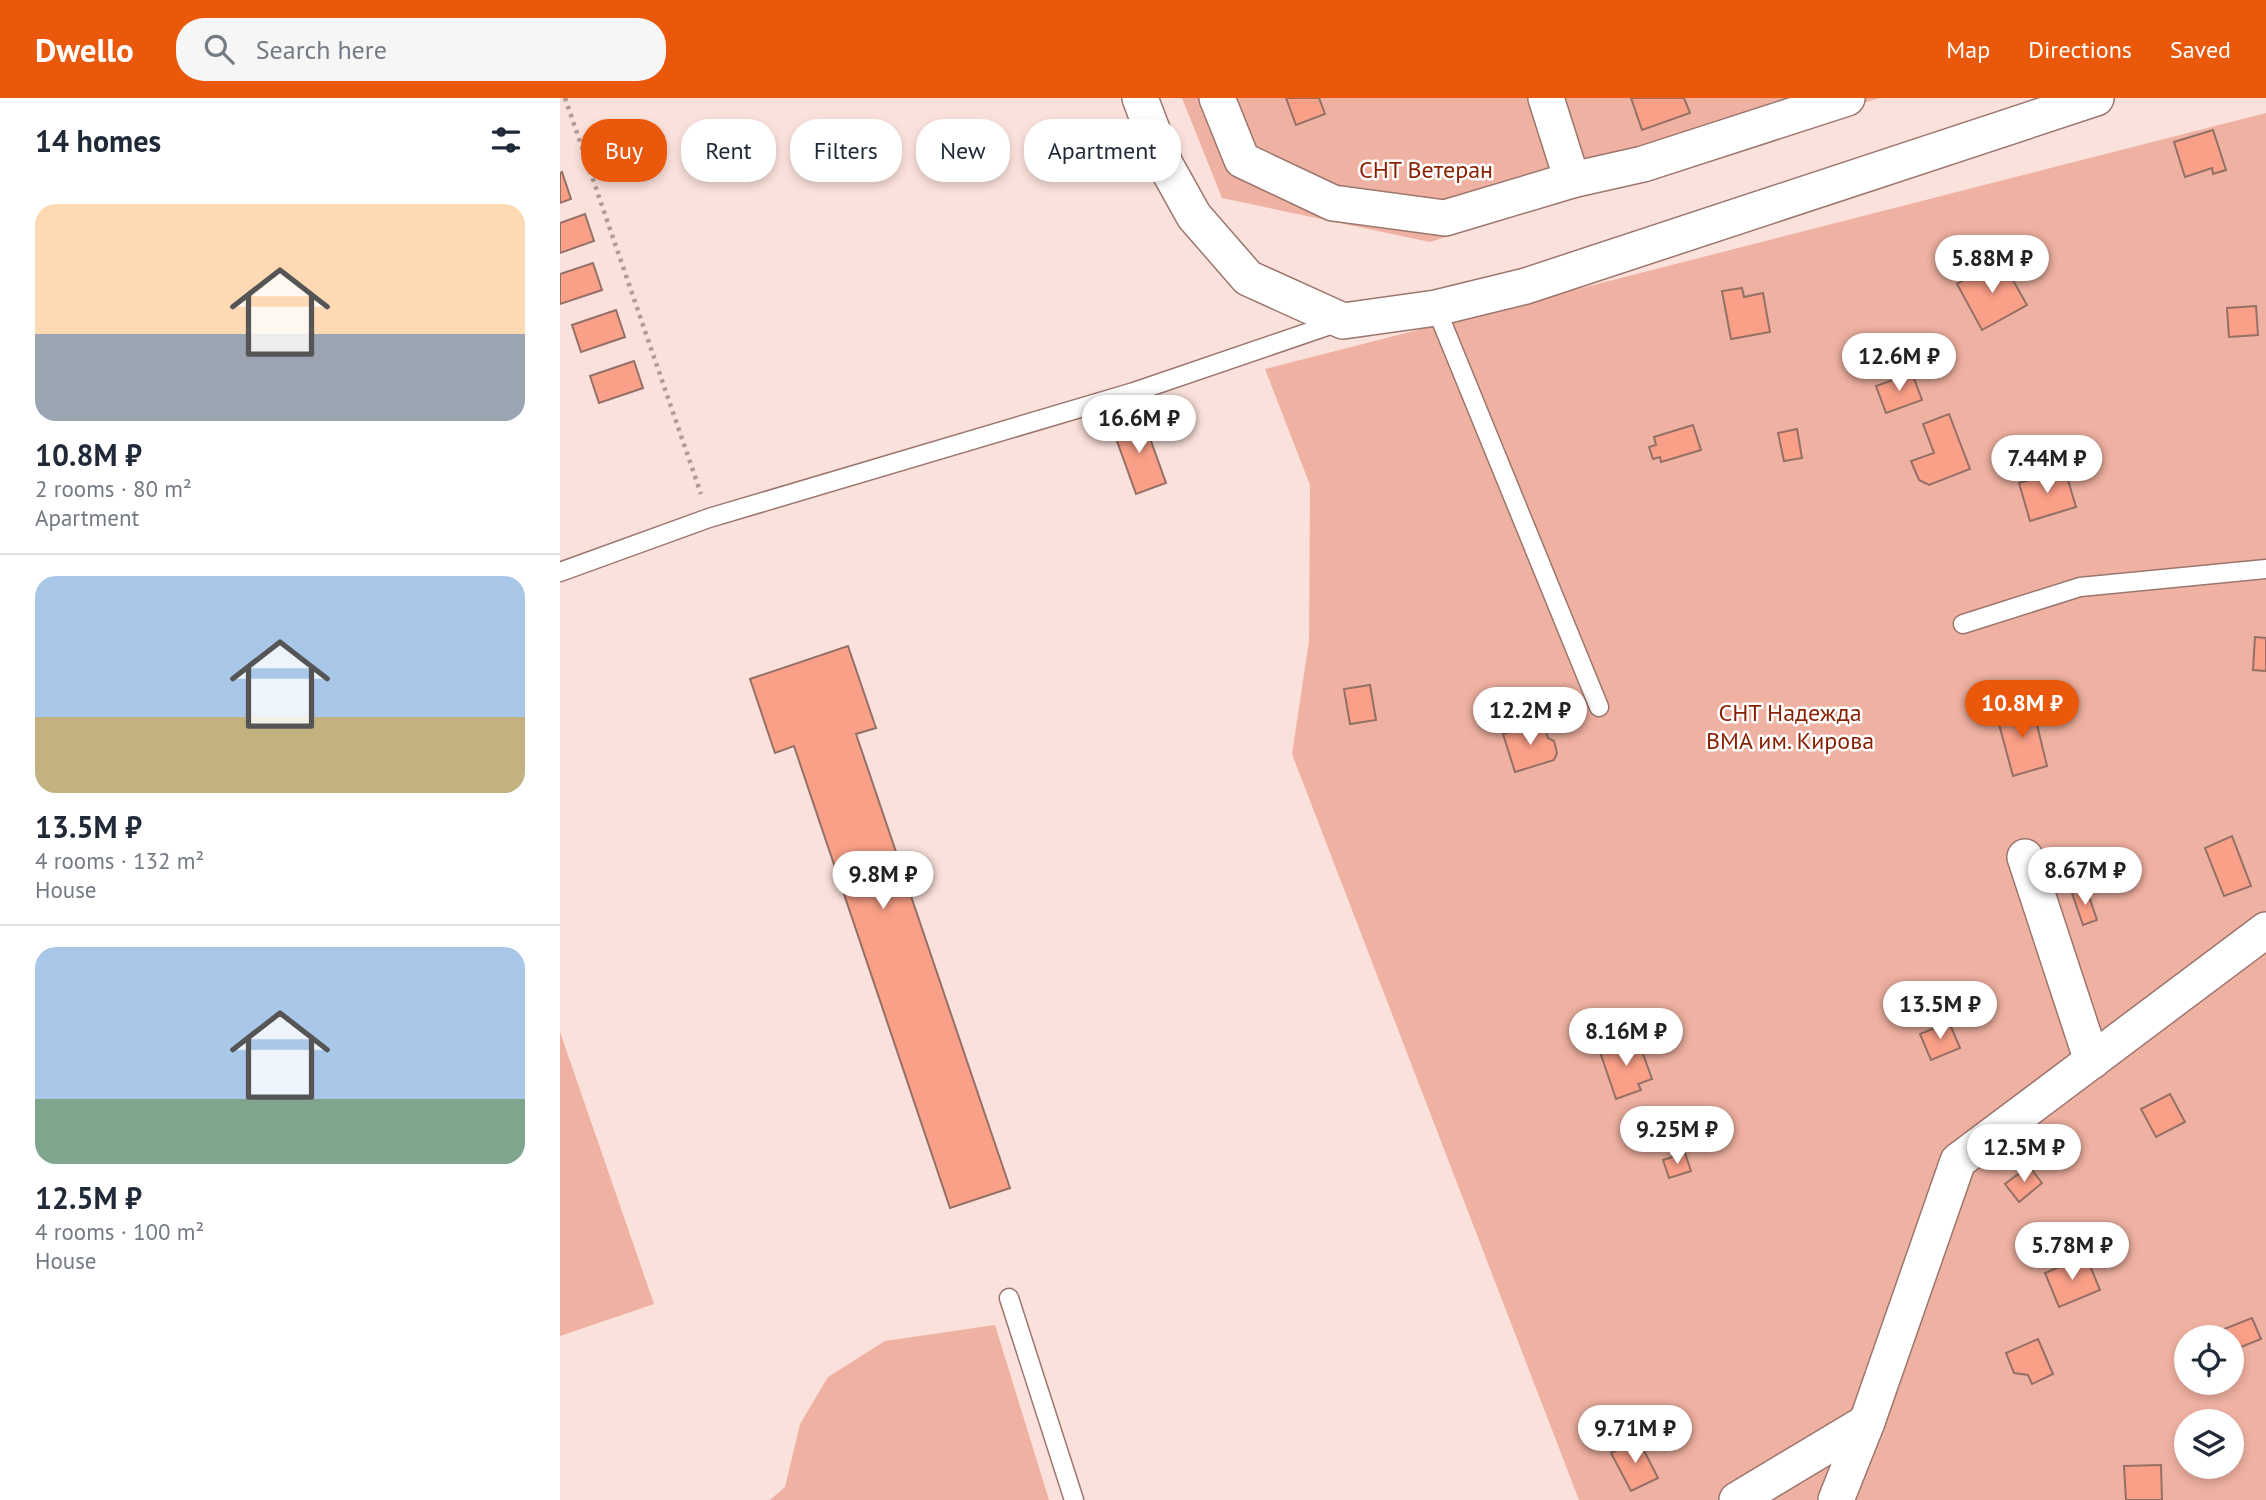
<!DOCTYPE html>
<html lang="en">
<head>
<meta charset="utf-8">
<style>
  :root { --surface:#fff; --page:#f6f6f7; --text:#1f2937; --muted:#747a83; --line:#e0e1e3; --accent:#ea580c }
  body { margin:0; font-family:"PT Sans",sans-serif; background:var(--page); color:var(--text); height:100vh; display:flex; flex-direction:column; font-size:26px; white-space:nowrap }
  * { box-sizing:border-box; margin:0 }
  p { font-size:23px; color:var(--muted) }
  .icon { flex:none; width:38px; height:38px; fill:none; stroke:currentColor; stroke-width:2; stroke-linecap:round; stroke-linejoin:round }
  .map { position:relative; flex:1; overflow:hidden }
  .side { display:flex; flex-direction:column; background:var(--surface); width:560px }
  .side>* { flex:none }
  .guide { position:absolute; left:21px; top:21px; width:665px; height:63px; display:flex; gap:14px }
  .tools { position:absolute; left:1614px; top:1227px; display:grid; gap:14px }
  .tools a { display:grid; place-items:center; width:70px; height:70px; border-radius:50%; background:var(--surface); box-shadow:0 4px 10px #0003; font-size:35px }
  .price { position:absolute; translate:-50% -60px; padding:0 16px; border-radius:24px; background:#fff; color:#222; font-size:23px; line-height:46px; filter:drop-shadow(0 2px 4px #0008) }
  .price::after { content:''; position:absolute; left:50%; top:42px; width:21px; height:16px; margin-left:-10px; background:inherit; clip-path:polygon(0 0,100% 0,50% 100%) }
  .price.active { background:var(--accent); color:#fff }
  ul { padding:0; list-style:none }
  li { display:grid; align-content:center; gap:14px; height:371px; padding:0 35px }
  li+li { border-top:2px solid var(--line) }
  li span { display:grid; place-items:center; height:217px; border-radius:21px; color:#555 }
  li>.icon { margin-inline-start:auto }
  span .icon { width:126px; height:126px; fill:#fffc; stroke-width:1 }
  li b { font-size:30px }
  h2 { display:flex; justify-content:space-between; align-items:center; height:84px; padding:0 35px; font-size:30px }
  .chip { padding:0 24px; border-radius:28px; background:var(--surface); box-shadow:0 4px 10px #0003; font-size:24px; line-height:63px }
  .chip.active { background:var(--accent); color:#fff }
  header { display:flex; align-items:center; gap:42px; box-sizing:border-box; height:98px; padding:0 35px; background:var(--accent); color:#fff }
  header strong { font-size:33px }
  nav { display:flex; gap:38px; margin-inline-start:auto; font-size:24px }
  .search { width:490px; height:63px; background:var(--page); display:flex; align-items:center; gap:18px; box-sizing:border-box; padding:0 24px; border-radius:28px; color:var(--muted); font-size:26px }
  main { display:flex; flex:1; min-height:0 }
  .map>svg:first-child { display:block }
  .green { fill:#efb1a1; fill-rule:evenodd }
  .building { fill:#fba088; stroke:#947066; stroke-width:2 }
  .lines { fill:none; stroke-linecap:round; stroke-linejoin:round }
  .service-casing { stroke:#9c766d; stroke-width:21 }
  .minor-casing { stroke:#9c766d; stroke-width:38 }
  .path { stroke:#b19b95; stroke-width:4.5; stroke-dasharray:3.5 5; stroke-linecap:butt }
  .service { stroke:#fff; stroke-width:18 }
  .minor { stroke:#fff; stroke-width:35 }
  .labels { text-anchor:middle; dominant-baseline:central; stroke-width:5; stroke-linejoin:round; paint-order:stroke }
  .park-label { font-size:24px; fill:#881f01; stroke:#fff }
</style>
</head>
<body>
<header>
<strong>Dwello</strong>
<div class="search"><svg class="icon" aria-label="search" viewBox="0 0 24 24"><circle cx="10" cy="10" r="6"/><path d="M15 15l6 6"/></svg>Search here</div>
<nav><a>Map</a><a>Directions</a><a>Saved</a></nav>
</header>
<main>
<section class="side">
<h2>14 homes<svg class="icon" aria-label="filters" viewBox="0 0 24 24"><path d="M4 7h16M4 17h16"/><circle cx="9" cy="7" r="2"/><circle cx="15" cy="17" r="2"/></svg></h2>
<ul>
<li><span style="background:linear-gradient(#ffd9b3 60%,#9aa5b1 0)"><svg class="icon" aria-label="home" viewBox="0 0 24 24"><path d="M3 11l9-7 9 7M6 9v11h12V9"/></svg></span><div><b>10.8M ₽</b><p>2 rooms · 80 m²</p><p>Apartment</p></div></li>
<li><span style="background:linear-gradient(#a9c7e8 65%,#c2b280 0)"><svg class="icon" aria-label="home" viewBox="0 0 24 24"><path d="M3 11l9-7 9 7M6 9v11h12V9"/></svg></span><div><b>13.5M ₽</b><p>4 rooms · 132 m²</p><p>House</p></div></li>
<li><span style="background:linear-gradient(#a9c7e8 70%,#7fa58c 0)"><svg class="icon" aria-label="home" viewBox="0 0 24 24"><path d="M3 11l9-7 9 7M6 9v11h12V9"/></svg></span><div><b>12.5M ₽</b><p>4 rooms · 100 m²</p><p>House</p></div></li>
</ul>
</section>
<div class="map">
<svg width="1706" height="1402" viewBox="0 0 1706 1402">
  <rect width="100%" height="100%" fill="#fbe1db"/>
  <g class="green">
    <polygon points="622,0 1319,0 870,144 662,100"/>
    <path d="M1706 15V1402H1019L732 656 749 543 750 387 705 271ZM1626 1239H1671V1284H1626ZM1626 1323H1671V1368H1626Z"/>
    <polygon points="0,934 94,1206 0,1238"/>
    <polygon points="435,1227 489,1402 210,1402 225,1389 240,1326 268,1279 325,1243"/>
  </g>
  <g class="building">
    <polygon points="726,0 759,0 765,16 736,27"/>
    <polygon points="1071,0 1124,0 1130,15 1082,32"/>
    <polygon points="1653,32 1666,72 1653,76 1652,70 1625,79 1614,44"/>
    <polygon points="2,74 11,101 0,105 0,75"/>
    <polygon points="25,116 34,143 0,155 0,125"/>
    <polygon points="1441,161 1467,207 1422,232 1397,186"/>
    <polygon points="33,165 42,192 0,206 0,176"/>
    <polygon points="1182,190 1184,199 1203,195 1210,234 1171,241 1162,193"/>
    <polygon points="1696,208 1698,237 1669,239 1667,210"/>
    <polygon points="56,212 65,239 21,254 12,227"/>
    <polygon points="74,263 83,290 39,305 30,278"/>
    <polygon points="1352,275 1362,302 1326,315 1316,288"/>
    <polygon points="1389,316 1410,371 1369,387 1359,382 1351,363 1374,355 1363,326"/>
    <polygon points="582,318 606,385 576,396 552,329"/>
    <polygon points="1133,327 1141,352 1101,364 1100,359 1093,361 1089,349 1096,347 1094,339"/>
    <polygon points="1237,331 1242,360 1224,363 1218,335"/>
    <polygon points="1505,372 1516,409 1470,423 1459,385"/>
    <polygon points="1695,539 1706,540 1706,573 1693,572"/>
    <polygon points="288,548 316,630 296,636 450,1090 390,1110 234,648 215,655 190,581"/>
    <polygon points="810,587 816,622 790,626 784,591"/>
    <polygon points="1472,606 1487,668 1453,678 1436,615"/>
    <polygon points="983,624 988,640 994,643 997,655 994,662 955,674 943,636"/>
    <polygon points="1672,738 1691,788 1664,798 1645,750"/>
    <polygon points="1526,790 1537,822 1523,827 1512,795"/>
    <polygon points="1389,924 1400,950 1371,962 1360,936"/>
    <polygon points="1078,942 1092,981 1078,986 1081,992 1056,1001 1040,954"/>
    <polygon points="1610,996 1625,1024 1596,1039 1581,1011"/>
    <polygon points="1125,1055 1131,1073 1109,1080 1103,1062"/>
    <polygon points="1469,1068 1482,1085 1459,1104 1445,1086"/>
    <polygon points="1526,1158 1540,1192 1499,1209 1485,1175"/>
    <polygon points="1692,1220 1701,1241 1671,1253 1671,1239 1644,1239"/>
    <polygon points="1478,1241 1493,1276 1472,1286 1468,1277 1454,1275 1446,1255"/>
    <polygon points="1078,1341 1098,1380 1071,1393 1051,1355"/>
    <polygon points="1601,1367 1602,1402 1566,1402 1564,1368"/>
  </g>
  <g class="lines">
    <g class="service-casing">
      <g id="service">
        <polyline points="876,210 1039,609"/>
        <polyline points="0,474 149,420 574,294 779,224"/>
        <polyline points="1403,526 1520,489 1706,471"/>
        <polyline points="449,1200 514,1402"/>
      </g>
    </g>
    <g class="minor-casing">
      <g id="minor">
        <polyline points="580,0 605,66 634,118 688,180 783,223 876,210 966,188 1536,0"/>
        <polyline points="657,0 682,62 773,105 885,120 1012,82 1083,66 1287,0"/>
        <polyline points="986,0 1012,82"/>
        <polyline points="1465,759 1532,963"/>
        <polyline points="1177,1402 1307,1324"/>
        <polyline points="1276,1402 1307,1324 1398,1063 1706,832"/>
      </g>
    </g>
    <polyline class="path" points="5,0 141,396"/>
    <use href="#service" class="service"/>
    <use href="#minor" class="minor"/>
  </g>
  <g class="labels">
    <g class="park-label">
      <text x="866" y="71">СНТ Ветеран</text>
      <text x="1230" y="614">СНТ Надежда<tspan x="1230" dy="28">ВМА им. Кирова</tspan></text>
    </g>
  </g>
</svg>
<div class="tools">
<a><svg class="icon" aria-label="locate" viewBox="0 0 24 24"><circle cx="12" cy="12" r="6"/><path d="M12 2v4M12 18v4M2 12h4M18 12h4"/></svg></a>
<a><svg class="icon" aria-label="layers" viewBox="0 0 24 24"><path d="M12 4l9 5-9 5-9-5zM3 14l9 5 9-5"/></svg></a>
</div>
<b class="price" style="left:1432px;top:197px">5.88M ₽</b>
<b class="price" style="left:1339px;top:295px">12.6M ₽</b>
<b class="price" style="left:579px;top:357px">16.6M ₽</b>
<b class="price" style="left:1487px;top:397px">7.44M ₽</b>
<b class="price active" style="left:1462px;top:642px">10.8M ₽</b>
<b class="price" style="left:970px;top:649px">12.2M ₽</b>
<b class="price" style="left:1525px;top:809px">8.67M ₽</b>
<b class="price" style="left:323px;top:813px">9.8M ₽</b>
<b class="price" style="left:1380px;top:943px">13.5M ₽</b>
<b class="price" style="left:1066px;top:970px">8.16M ₽</b>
<b class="price" style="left:1117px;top:1068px">9.25M ₽</b>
<b class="price" style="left:1464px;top:1086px">12.5M ₽</b>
<b class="price" style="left:1512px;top:1184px">5.78M ₽</b>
<b class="price" style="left:1075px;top:1367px">9.71M ₽</b>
<div class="guide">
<a class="chip active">Buy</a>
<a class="chip">Rent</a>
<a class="chip">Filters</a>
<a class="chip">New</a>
<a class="chip">Apartment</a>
</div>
</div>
</main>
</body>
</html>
